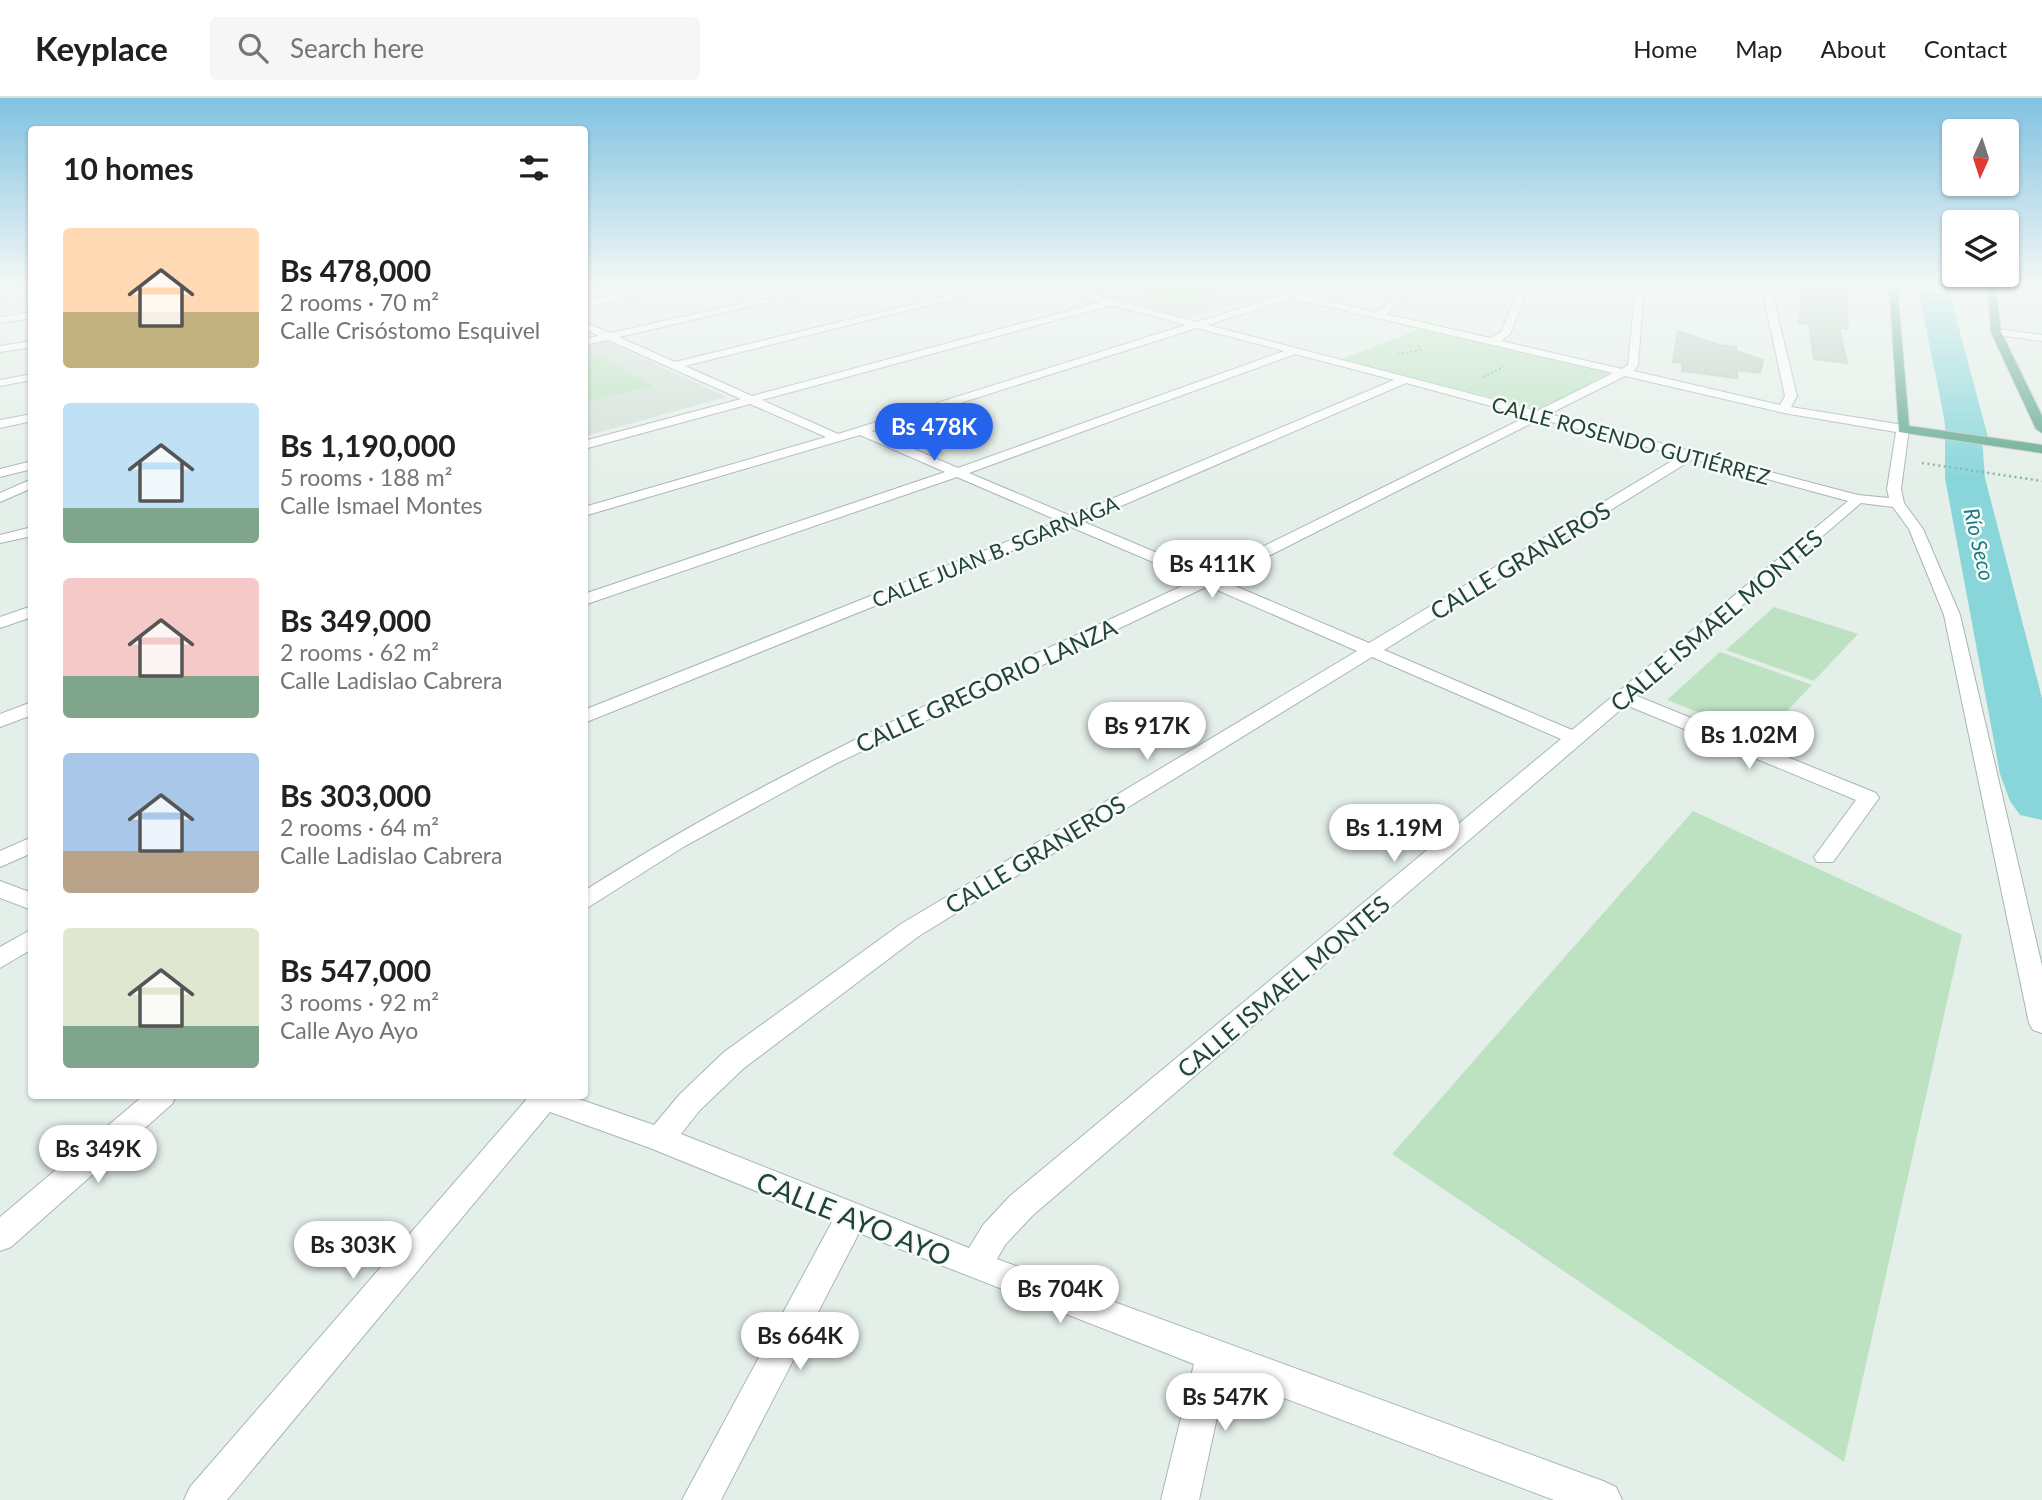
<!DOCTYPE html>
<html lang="en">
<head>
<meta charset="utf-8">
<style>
  :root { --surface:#fff; --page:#f6f6f6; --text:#202124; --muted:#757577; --line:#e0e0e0; --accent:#2563eb }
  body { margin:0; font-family:Lato,sans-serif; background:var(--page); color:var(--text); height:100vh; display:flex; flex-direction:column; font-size:26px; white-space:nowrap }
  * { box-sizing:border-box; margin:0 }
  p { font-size:23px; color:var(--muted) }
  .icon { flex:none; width:38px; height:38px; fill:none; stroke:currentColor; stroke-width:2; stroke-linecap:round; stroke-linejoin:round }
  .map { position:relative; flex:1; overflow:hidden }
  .details { position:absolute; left:28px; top:28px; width:560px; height:973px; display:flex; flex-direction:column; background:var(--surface); border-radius:7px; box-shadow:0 2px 5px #0004 }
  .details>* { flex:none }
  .needle { width:46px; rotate:183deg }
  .buttons { position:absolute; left:1942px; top:21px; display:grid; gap:14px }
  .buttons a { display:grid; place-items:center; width:77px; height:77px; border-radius:7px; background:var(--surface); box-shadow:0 2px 5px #0004; font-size:35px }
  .price { position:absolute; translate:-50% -60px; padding:0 16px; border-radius:24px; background:#fff; color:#222; font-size:23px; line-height:46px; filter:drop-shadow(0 2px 4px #0008) }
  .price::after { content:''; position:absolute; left:50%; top:42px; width:21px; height:16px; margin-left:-10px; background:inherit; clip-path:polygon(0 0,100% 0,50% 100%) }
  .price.active { background:var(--accent); color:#fff }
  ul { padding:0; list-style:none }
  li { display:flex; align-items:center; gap:21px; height:175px; padding:0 35px }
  li span { display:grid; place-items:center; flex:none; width:196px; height:140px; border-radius:7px; color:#555 }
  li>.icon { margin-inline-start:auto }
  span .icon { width:84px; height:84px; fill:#fffc; stroke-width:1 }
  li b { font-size:30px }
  h2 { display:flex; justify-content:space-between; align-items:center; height:84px; padding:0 35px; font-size:30px }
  header { display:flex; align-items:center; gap:42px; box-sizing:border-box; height:98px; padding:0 35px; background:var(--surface); border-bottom:2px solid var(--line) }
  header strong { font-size:33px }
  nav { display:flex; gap:38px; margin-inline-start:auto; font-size:24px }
  .search { width:490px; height:63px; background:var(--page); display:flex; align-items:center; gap:18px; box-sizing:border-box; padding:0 24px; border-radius:7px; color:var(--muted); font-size:26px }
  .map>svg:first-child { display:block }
  .built { fill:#d3e0d8 }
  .green { fill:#bce2c2 }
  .water { fill:#88d6da }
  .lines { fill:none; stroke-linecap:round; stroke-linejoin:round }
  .river { fill:#88d6da; fill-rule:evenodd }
  .building { fill:#bccec5; stroke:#b6cac0; stroke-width:2 }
  .minor-casing { stroke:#a6b8b0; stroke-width:2 }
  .major-casing { stroke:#c1cbc7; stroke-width:2 }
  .path-far1 { stroke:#82b6a0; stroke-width:2; stroke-dasharray:2 2.5; stroke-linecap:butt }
  .path { stroke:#82b6a0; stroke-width:2.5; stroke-dasharray:2 3.5; stroke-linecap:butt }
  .minor { fill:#fff; fill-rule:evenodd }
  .major { fill:#65aa90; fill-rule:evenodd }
  .labels { text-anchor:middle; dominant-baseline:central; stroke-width:5; stroke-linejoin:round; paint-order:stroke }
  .far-street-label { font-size:21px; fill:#214437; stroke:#f6fbf8 }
  .far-water-label { font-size:21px; font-style:italic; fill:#147b82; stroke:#f6fbf8 }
  .street-label { font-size:24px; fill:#214437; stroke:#f6fbf8 }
  .near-street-label { font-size:28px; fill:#214437; stroke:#f6fbf8 }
</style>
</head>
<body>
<header>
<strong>Keyplace</strong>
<div class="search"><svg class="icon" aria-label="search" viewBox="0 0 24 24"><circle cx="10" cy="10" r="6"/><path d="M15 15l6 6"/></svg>Search here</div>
<nav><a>Home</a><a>Map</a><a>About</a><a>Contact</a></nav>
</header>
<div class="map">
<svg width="2042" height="1402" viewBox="0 0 2042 1402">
  <rect width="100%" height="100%" fill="#e5efe9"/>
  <g class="built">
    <polygon points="1059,186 1230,186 1269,196 1188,220"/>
    <polygon points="605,243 727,299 585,338 585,247"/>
  </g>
  <g class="green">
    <polygon points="1184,187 1222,196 1177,209 1139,200"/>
    <polygon points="1420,231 1609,275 1540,312 1341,261"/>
    <polygon points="598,257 654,288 585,304 585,260"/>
    <polygon points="1774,509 1858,536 1814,583 1726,552"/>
    <polygon points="1720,554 1812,587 1762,639 1667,602"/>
    <polygon points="1693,713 1962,837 1844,1364 1392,1056"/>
  </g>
  <polygon class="water" points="1917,186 1947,186 1988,339 1947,333"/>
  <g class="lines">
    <polygon class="river" points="1920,186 1946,186 1981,326 1985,380 2042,600 2042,722 2020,717 2010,703 2000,676 1945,380 1945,326"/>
  </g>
  <g class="building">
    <polygon points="1802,189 1845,194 1848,231 1839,229 1847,265 1814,261 1809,226 1799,225"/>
    <polygon points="1678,233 1719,247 1736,249 1736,253 1763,262 1760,275 1737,272 1737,280 1682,273 1683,265 1673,264"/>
  </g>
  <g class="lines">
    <g class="minor-casing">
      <g id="minor">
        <polygon points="670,186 689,186 584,210 584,204"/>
        <path d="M829 186H847L619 239 675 264 996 186H1013L685 268 752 298 1101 204 1038 186H1054L1197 224 1280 198 1237 186H1255L1375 214 1385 209 1402 186H1411L1391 213 1385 216 1491 240 1501 234 1521 186H1530L1510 236 1501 243 1622 271 1628 267 1636 186H1644L1638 267 1634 273 1780 307 1785 298 1761 186H1770L1797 298 1791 309 1903 327 1909 331 1901 391 1904 405 1923 431 1960 517 2042 868V935L2033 932 2029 925 1944 517 1909 431 1893 409 1861 405 1637 598 1876 695 1879 700 1833 764H1817L1814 759 1856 702 1626 607 1032 1118 1005 1147 997 1161 1603 1383 1616 1389 1622 1402H1554L1226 1278 1199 1402H1161L1194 1266 859 1135 721 1402H682L832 1124 650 1050 550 1014 227 1402H184L190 1389 526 1002 524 998H570L654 1027 680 996 724 954 901 826 1357 553 1208 488 835 666 685 748 584 812V793C777 669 988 579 1195 482L1071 429 584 625V612L1059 423 957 379 584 507V496L945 374 860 337 584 418V409L826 339 750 306 584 351V343L741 301 608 242 584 247V241L599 238 584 231V224L610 235ZM1291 200 1613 275 1537 313 1208 227ZM1112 207 1186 227 838 336 762 302ZM1197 230 1284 253 958 370 872 333ZM1295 256 1394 282 1071 418 969 375ZM1625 278 1784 315 1896 334 1887 391 1889 400 1858 397 1549 316ZM1406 285 1528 318 1207 476 1084 424ZM1540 321 1680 358 1369 545 1221 482ZM1693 361 1848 403 1572 632 1384 552ZM1372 559 1561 641 1010 1098 983 1127 969 1150 681 1036 700 1012 744 970 919 838Z"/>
        <polygon points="32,188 32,194 0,198 0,192"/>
        <polygon points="32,214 32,220 0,225 0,219"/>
        <polygon points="1996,231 2042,237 2042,243 1992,236"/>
        <polygon points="32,243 32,249 0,254 0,248"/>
        <polygon points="32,276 32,282 0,288 0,282"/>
        <polygon points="32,316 32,323 0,330 0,322"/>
        <polygon points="32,363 32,371 0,379 0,371"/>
        <polygon points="32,381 32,390 0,404 0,395"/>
        <polygon points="32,429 32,438 0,445 0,437"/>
        <polygon points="32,508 32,519 0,530 0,519"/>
        <polygon points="32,604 32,617 0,629 0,616"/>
        <polygon points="32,739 32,755 0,769 0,753"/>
        <polygon points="0,783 32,795 32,812 0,800"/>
        <polygon points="32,831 32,851 0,870 0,849"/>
        <polygon points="143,998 176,998 172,1006 11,1149 0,1153 0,1119"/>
      </g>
    </g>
    <g class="major-casing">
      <g id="major">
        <polygon points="1889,186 1897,186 1909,328 2042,347 2042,355 1899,334"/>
        <polygon points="1987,186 1995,186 2001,234 2042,318 2042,335 2036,331 1991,234"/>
      </g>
    </g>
    <g class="path-far1">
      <polyline points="1397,256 1421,252 1418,247"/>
      <polyline points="1483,279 1504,269"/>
    </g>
    <polyline class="path" points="1922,365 2042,383"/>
    <use href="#minor" class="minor"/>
    <use href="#major" class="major"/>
  </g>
  <linearGradient id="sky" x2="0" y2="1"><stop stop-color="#81c2e2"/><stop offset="0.49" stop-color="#f3f8f5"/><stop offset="1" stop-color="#f3f8f5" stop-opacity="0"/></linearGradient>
  <rect width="2042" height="383" fill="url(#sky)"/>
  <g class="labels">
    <g class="far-street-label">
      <text transform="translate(1631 342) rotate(15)">CALLE ROSENDO GUTIÉRREZ</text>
      <text transform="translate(995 453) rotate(-22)">CALLE JUAN B. SGARNAGA</text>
    </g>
    <g class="far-water-label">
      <text transform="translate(1980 446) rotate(77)">Río Seco</text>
    </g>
    <g class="street-label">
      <text transform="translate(1520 462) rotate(-31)">CALLE GRANEROS</text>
      <text transform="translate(1716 522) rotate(-40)">CALLE ISMAEL MONTES</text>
      <text transform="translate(986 587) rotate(-25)">CALLE GREGORIO LANZA</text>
      <text transform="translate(1035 756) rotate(-31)">CALLE GRANEROS</text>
      <text transform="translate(1283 888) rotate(-40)">CALLE ISMAEL MONTES</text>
    </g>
    <g class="near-street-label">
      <text transform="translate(854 1120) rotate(22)">CALLE AYO AYO</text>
    </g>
  </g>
</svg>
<div class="buttons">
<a><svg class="needle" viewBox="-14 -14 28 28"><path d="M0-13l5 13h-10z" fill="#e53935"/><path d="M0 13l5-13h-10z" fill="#757577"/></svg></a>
<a><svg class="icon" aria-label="layers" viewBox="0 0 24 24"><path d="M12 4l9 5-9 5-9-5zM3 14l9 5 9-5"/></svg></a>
</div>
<b class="price active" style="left:934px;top:365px">Bs 478K</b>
<b class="price" style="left:1212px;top:502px">Bs 411K</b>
<b class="price" style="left:1147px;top:664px">Bs 917K</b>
<b class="price" style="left:1749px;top:673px">Bs 1.02M</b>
<b class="price" style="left:1394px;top:766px">Bs 1.19M</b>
<b class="price" style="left:98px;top:1087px">Bs 349K</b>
<b class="price" style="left:353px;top:1183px">Bs 303K</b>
<b class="price" style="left:1060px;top:1227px">Bs 704K</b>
<b class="price" style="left:800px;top:1274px">Bs 664K</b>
<b class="price" style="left:1225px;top:1335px">Bs 547K</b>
<section class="details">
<h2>10 homes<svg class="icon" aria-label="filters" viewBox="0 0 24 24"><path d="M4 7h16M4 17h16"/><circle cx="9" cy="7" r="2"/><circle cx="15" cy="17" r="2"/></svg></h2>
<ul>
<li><span style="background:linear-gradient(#ffd9b3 60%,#c2b280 0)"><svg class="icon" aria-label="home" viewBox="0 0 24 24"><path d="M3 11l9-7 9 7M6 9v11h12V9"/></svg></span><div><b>Bs 478,000</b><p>2 rooms · 70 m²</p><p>Calle Crisóstomo Esquivel</p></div></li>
<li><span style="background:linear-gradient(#bfe0f5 75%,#7fa58c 0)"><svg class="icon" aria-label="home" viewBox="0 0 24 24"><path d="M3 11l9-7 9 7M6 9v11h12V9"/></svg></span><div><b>Bs 1,190,000</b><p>5 rooms · 188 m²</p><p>Calle Ismael Montes</p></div></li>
<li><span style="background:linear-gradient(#f6c9c9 70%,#7fa58c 0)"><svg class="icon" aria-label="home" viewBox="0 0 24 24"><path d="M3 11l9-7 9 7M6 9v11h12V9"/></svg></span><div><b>Bs 349,000</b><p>2 rooms · 62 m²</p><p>Calle Ladislao Cabrera</p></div></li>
<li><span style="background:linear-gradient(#a9c7e8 70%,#b9a48a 0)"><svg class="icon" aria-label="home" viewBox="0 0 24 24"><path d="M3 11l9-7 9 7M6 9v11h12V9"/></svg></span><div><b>Bs 303,000</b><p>2 rooms · 64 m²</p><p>Calle Ladislao Cabrera</p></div></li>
<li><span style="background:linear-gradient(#dfe7d0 70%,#7fa58c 0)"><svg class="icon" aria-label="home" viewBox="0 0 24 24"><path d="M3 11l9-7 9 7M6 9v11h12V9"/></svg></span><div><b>Bs 547,000</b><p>3 rooms · 92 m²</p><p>Calle Ayo Ayo</p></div></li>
</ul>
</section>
</div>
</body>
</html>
